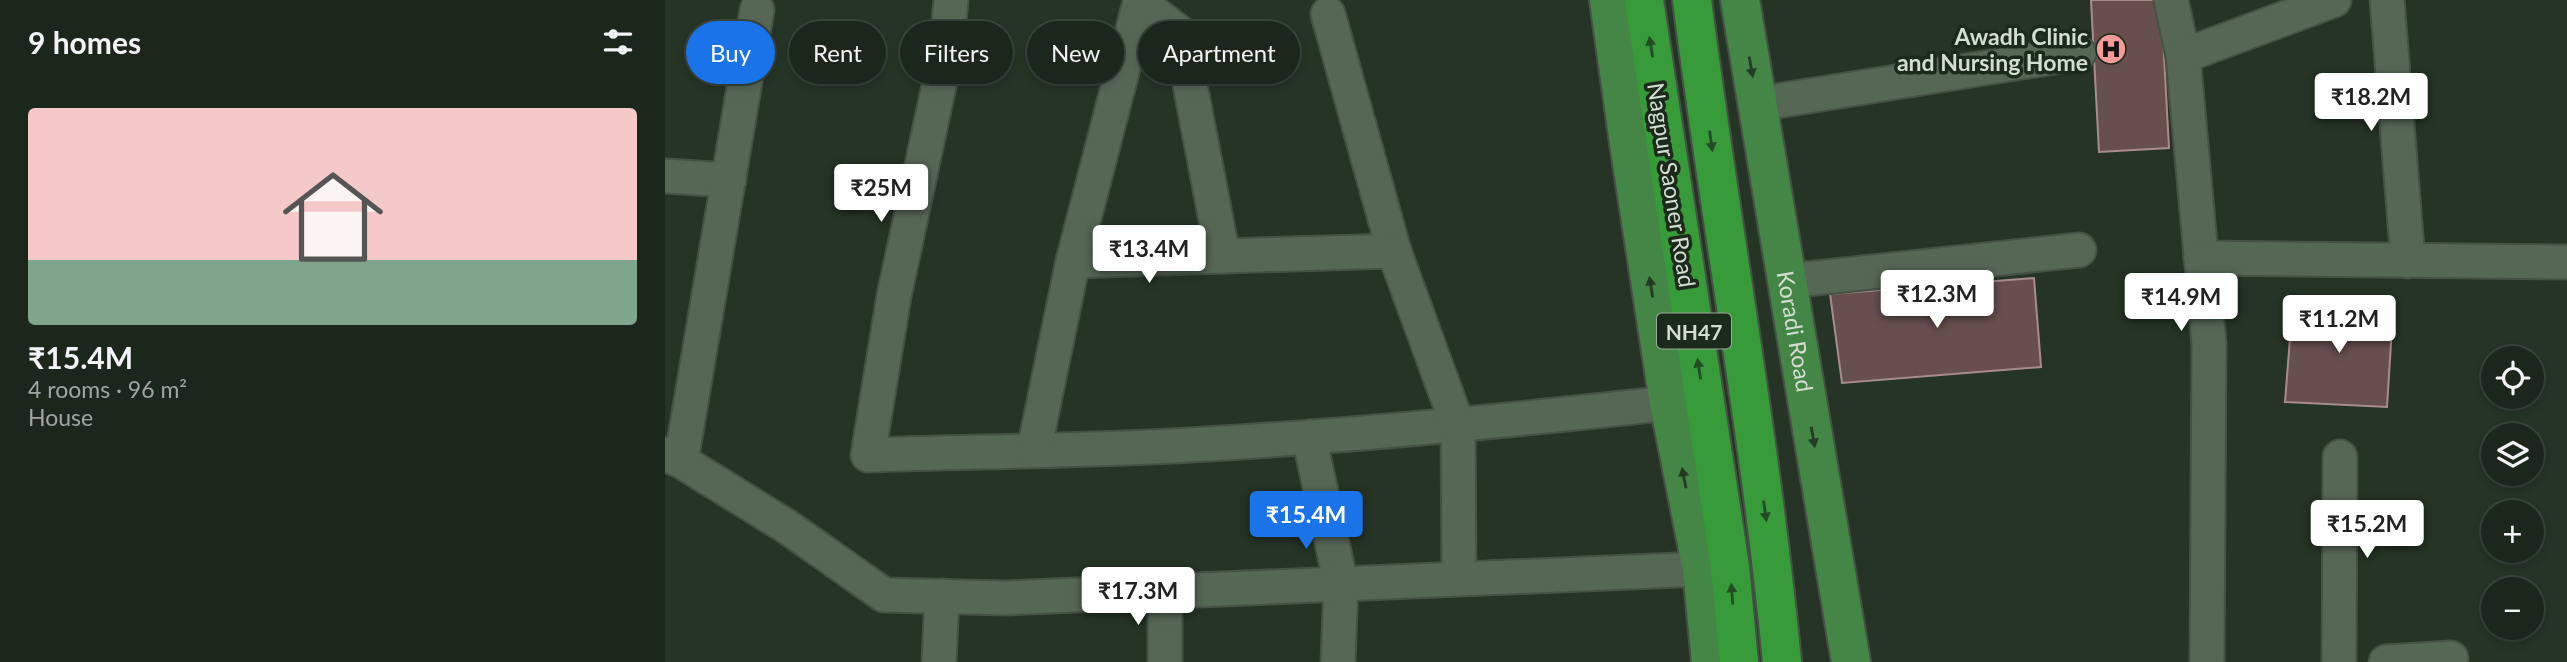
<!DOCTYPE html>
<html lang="en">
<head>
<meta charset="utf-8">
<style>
  :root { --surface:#1c271c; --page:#252f25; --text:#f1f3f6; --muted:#a0a5a3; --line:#3a443b; --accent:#1a73e8 }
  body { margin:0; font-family:Lato,sans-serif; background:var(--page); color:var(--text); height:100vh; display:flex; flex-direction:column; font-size:26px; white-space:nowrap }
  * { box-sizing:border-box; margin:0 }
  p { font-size:23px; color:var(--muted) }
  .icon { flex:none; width:38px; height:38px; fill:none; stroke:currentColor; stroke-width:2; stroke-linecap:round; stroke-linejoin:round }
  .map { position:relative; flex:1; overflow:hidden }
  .drawer { display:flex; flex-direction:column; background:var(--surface); width:665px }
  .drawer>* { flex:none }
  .hud { position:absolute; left:21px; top:21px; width:665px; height:63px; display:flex; gap:14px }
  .tools { position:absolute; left:1816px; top:346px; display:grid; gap:14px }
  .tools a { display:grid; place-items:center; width:63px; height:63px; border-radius:50%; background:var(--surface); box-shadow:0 4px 10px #0003,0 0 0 2px var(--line); font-size:35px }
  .price { position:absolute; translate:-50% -60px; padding:0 16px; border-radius:7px; background:#fff; color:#222; font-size:23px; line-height:46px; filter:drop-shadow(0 2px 4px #0008) }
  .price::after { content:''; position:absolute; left:50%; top:42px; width:21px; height:16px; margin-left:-10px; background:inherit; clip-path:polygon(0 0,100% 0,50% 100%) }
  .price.active { background:var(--accent); color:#fff }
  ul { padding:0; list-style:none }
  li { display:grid; align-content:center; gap:14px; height:371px; padding:0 28px }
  li span { display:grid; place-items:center; height:217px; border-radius:7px; color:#555 }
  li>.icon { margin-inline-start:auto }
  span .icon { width:126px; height:126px; fill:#fffc; stroke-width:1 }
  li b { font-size:30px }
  h2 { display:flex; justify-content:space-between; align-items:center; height:84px; padding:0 28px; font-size:30px }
  .chip { padding:0 24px; border-radius:32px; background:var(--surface); box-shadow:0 4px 10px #0003,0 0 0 2px var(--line); font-size:24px; line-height:63px }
  .chip.active { background:var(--accent); color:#fff }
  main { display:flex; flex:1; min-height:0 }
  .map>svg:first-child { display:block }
  .building { fill:#674f4e; stroke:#a88c8c; stroke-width:2 }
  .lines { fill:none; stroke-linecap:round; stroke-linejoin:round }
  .minor-casing { stroke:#455145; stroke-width:37 }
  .major-casing { stroke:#455145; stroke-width:42 }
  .highway-casing { stroke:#455145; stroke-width:42 }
  .minor { stroke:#576756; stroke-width:33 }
  .major { stroke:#448645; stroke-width:38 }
  .highway { stroke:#389b3a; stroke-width:38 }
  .oneway { fill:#244c24 }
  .oneway2 { fill:#243c23 }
  .labels { text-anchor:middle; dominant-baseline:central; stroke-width:7; stroke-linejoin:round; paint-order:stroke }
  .shield { fill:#1c2a1b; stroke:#9da79c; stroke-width:2 }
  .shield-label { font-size:21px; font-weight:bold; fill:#d4ddd3 }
  .poi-label { font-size:23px; font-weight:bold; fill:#d4ddd3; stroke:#1c2a1b; text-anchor:end }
  .street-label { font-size:23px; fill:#d4ddd3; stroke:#1c2a1b }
</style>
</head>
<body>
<main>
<section class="drawer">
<h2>9 homes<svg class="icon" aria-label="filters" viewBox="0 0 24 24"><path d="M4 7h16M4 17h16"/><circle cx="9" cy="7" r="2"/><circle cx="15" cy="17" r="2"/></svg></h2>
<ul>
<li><span style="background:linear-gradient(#f6c9c9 70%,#7fa58c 0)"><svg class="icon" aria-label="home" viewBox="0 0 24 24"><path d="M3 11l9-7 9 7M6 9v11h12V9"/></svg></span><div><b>₹15.4M</b><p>4 rooms · 96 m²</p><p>House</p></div></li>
</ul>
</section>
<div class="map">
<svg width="1902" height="662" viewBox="0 0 1902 662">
  <rect width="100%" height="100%" fill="#253425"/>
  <g class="building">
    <polygon points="1426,0 1496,0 1504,148 1434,152"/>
    <polygon points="1369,278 1376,367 1177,383 1165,294"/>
    <polygon points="1628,300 1728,311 1722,407 1620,402"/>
  </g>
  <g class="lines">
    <g class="minor-casing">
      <g id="minor">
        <path d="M286 0 281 53 229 296 203 455C297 452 391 451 485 447 659 439 832 422 1004 403"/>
        <polyline points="1506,0 1518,56 1544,344 1542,662"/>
        <polyline points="1722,0 1743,261"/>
        <polyline points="663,14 729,251"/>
        <polyline points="1518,56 1669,0"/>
        <polyline points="1092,104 1414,53"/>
        <polyline points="0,176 64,180"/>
        <polyline points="1536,258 1902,262"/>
        <polyline points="408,261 558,256"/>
        <polyline points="1122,281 1414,250"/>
        <polyline points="644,437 676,584 673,662"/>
        <polyline points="369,450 408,261 475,2 515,33 558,256 729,251 793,426 794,577"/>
        <polyline points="0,454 16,461 121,526 219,595 340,598 1037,569"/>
        <polyline points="16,461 92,10"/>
        <polyline points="274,662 277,596"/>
        <polyline points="500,662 500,591"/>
        <polyline points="1674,662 1675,457"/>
        <polyline points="1721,662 1786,658"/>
      </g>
    </g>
    <g class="major-casing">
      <g id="major">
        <polyline points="944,0 964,143 1004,403 1037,569 1046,662"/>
        <path id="s1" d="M1075 0 1186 662"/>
      </g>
    </g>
    <g class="highway-casing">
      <g id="highway">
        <polyline points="979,0 1065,567 1074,662"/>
        <path d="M1027 0C1055 221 1096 440 1117 662"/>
      </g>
    </g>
    <use href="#minor" class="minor"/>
    <use href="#major" class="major"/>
    <use href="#highway" class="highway"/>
  </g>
  <defs><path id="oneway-solid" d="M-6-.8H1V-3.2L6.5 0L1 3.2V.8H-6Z" transform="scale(1.75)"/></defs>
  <g class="oneway">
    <use href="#oneway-solid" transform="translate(986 47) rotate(-99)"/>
    <use href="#oneway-solid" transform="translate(1046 141) rotate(82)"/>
    <use href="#oneway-solid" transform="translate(1034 369) rotate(-99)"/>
    <use href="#oneway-solid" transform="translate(1100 511) rotate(82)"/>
    <use href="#oneway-solid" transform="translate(1067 594) rotate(-94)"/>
  </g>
  <g class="oneway2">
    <use href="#oneway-solid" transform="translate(1086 67) rotate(80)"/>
    <use href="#oneway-solid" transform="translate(986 287) rotate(-99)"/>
    <use href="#oneway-solid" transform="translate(1148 437) rotate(80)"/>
    <use href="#oneway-solid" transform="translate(1019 478) rotate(-101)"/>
  </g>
  <defs>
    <g id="hospital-disc" transform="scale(1.575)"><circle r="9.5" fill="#f59b9a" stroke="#1c2a1b"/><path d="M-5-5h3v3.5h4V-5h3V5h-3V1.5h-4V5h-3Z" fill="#111"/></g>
  </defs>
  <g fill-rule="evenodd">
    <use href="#hospital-disc" x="1446" y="49"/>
  </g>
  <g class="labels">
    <rect class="shield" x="992" y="313.5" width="74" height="35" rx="5"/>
    <g class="shield-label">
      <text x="1029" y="331">NH47</text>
    </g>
    <g class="poi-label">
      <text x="1423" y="36">Awadh Clinic<tspan x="1423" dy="26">and Nursing Home</tspan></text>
    </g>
    <g class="street-label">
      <text transform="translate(1007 185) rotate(81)">Nagpur Saoner Road</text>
      <text stroke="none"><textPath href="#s1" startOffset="336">Koradi Road</textPath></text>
    </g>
  </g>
</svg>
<div class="tools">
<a><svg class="icon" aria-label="locate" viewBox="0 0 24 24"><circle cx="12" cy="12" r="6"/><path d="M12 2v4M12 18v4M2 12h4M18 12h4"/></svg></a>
<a><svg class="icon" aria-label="layers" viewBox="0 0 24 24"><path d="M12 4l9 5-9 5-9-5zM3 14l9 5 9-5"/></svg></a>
<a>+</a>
<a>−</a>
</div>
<b class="price" style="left:1706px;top:133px">₹18.2M</b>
<b class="price" style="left:216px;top:224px">₹25M</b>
<b class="price" style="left:484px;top:285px">₹13.4M</b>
<b class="price" style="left:1272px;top:330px">₹12.3M</b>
<b class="price" style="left:1516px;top:333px">₹14.9M</b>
<b class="price" style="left:1674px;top:355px">₹11.2M</b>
<b class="price active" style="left:641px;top:551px">₹15.4M</b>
<b class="price" style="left:1702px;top:560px">₹15.2M</b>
<b class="price" style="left:473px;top:627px">₹17.3M</b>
<div class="hud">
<a class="chip active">Buy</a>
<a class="chip">Rent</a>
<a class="chip">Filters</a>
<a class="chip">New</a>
<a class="chip">Apartment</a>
</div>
</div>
</main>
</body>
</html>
